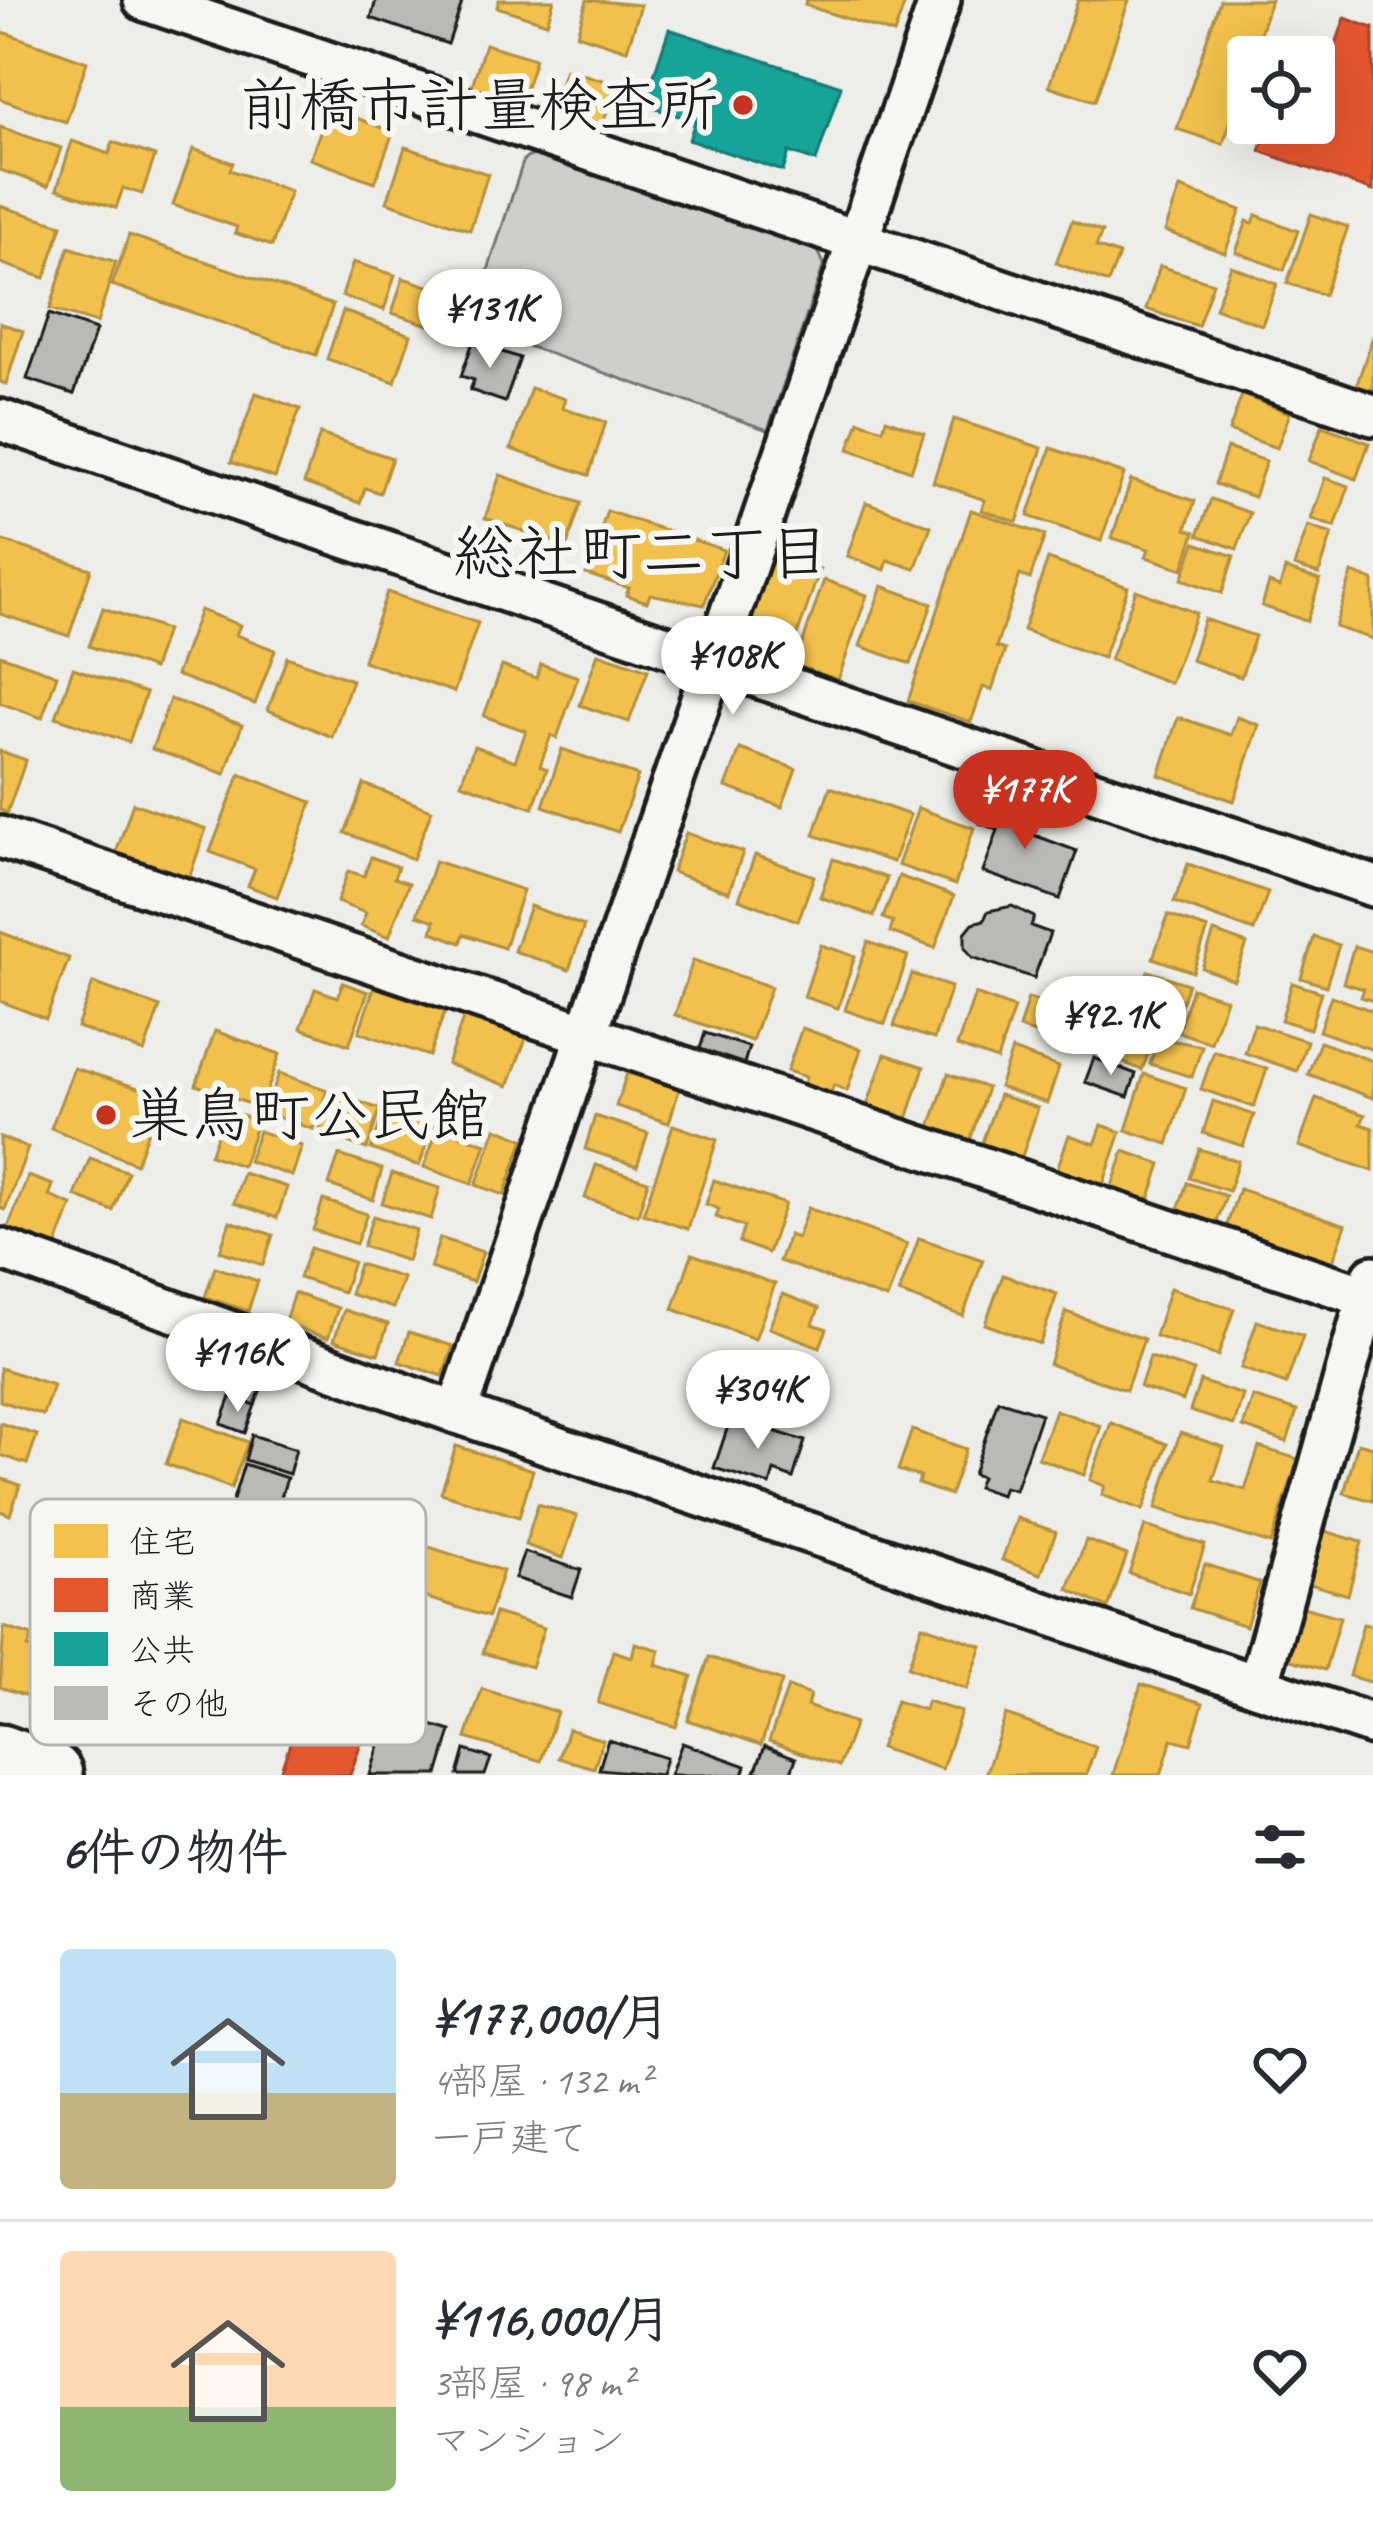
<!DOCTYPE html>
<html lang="ja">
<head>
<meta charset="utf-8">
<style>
  :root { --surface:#fff; --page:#f7f7f7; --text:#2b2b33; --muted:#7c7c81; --line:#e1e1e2; --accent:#c8321e }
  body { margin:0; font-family:Caveat,"Klee One",sans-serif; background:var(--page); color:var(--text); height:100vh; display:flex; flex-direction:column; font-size:45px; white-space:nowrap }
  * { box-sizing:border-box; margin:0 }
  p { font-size:39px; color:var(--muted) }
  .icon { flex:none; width:66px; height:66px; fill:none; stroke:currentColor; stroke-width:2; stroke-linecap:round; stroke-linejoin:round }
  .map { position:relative; height:1775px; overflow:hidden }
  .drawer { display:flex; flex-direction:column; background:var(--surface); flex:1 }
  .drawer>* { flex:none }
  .controls { position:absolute; left:1227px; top:36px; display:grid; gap:24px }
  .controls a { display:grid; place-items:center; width:108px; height:108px; border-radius:12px; background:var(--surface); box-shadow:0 12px 48px #0002; font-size:60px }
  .price { position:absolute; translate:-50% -102px; padding:0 27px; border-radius:42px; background:#fff; color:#222; font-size:39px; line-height:78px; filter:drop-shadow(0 3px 6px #0008) }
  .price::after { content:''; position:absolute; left:50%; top:72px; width:36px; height:27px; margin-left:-18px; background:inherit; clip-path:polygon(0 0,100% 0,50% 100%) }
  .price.current { background:var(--accent); color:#fff }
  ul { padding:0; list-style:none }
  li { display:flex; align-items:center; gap:36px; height:300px; padding:0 60px }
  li+li { border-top:3px solid var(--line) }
  li span { display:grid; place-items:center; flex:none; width:336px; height:240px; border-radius:12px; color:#555 }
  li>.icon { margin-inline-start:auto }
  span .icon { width:144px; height:144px; fill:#fffc; stroke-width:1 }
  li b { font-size:51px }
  h2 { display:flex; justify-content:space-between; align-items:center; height:144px; padding:0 60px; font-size:51px }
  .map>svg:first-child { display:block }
  .green { fill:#cececb; stroke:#757574; stroke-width:3 }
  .homes { fill:#f2c14e; stroke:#b2903f; stroke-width:3 }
  .shops { fill:#e4572e; stroke:#a84529; stroke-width:3 }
  .public { fill:#17a398; stroke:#187a73; stroke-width:3 }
  .building { fill:#b9b9b6; stroke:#1c1c1c; stroke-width:3 }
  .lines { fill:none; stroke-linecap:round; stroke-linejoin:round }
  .street-casing { stroke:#1c1c1c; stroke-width:48 }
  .primary-casing { stroke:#1c1c1c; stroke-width:72 }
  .street { stroke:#f6f6f2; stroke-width:39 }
  .primary { stroke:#f6f6f2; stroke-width:63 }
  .poi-dot { fill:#c8321e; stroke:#f6f6f2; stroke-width:4.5 }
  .labels { text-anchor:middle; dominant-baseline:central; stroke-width:12; stroke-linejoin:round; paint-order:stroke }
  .poi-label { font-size:60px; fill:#1c1c1c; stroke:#f6f6f2; text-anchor:end }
  .neighbourhood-label { font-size:63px; fill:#1c1c1c; stroke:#f6f6f2 }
  .key { fill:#f6f6f2; stroke:#b5b5b2; stroke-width:3 }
  .key-label { font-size:33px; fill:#1c1c1c }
</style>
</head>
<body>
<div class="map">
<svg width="1373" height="1775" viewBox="0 0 1373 1775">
  <rect width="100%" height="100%" fill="#edede9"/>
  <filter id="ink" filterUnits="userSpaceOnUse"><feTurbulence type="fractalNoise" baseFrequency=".00833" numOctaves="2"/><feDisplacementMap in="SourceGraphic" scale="24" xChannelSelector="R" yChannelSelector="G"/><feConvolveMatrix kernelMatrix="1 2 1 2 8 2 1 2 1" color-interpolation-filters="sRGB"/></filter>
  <g filter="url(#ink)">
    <polygon class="green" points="541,152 815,244 824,264 768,430 470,326 524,159"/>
    <g class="homes">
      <polygon points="499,0 554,0 547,23 497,7"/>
      <polygon points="587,0 641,5 627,50 577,34"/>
      <polygon points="807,0 906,0 894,34 805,5"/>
      <polygon points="1078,0 1129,0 1095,101 1049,86"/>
      <polygon points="1220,0 1271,0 1223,144 1177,129"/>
      <polygon points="0,31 87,62 66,122 0,99"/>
      <polygon points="485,44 535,59 521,104 471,89"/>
      <polygon points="565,69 616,84 601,129 551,113"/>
      <polygon points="354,117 393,132 375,182 310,159 324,121 349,130"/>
      <polygon points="0,127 61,148 48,186 0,170"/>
      <polygon points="72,141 109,154 113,142 155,156 142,194 123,188 116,208 57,189"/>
      <polygon points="405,147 488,174 470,230 387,202"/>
      <polygon points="193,149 233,163 230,170 290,191 272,246 235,233 237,227 173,205"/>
      <polygon points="1180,188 1241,210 1225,253 1165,231"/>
      <polygon points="0,206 62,225 45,278 0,263"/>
      <polygon points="1311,214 1348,227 1324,295 1287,283"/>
      <polygon points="1256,215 1298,231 1284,270 1236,252 1247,221 1253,223"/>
      <polygon points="1072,221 1102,232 1096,247 1119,255 1108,283 1056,263"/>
      <polygon points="129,235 333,305 316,355 112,285"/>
      <polygon points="69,247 116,262 97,323 50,309"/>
      <polygon points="353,262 395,275 384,310 342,296"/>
      <polygon points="1160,266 1213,283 1198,326 1146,309"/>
      <polygon points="1231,266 1277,284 1262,325 1215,308"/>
      <polygon points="403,278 446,292 435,327 392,313"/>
      <polygon points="343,311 411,335 395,382 327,359"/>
      <polygon points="0,323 23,331 6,384 0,382"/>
      <polygon points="1373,336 1373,393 1356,387"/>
      <polygon points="531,388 565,399 562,408 606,422 589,475 511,449"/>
      <polygon points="256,393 300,409 275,478 231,462"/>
      <polygon points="1242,395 1290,413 1277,448 1229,431"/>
      <polygon points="886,419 924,433 911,471 849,449 859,421 883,429"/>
      <polygon points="954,419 1042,448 1017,522 982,510 985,500 933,482"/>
      <polygon points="1322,426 1369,443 1356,479 1309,461"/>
      <polygon points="320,434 392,458 380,493 365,488 360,503 304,483"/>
      <polygon points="1051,448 1124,474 1101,541 1028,516"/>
      <polygon points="1227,448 1266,461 1254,497 1215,484"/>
      <polygon points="500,475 581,503 567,546 485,518"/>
      <polygon points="1325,478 1349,486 1335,527 1311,519"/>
      <polygon points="1131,480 1195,501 1186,529 1195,532 1183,569 1146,557 1149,549 1112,538"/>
      <polygon points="1211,499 1250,513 1237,549 1198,535"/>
      <polygon points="866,502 931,526 915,569 888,560 885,570 847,556"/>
      <polygon points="971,510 1045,535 1030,579 1020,575 996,647 1005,650 992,690 983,687 971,722 908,701"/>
      <polygon points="607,511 724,550 704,605 650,594 647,602 626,595 629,588 586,574"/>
      <polygon points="1308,526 1332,534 1319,574 1294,566"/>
      <polygon points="0,540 91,569 69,636 0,614"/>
      <polygon points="1195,543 1234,556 1222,593 1182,579"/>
      <polygon points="774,553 820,569 794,645 748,630"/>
      <polygon points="1048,559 1128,587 1103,658 1023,630"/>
      <polygon points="1285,569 1320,580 1307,621 1262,606 1269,583 1280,587"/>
      <polygon points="1352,573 1373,580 1373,639 1335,627"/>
      <polygon points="824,580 867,595 838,680 795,665"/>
      <polygon points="882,586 932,604 911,664 860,646"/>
      <polygon points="1136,590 1196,613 1170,683 1110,660"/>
      <polygon points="387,592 478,623 454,692 363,661"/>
      <polygon points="103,608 166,630 153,669 89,646"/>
      <polygon points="200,610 240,625 236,635 275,650 255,704 176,675"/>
      <polygon points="1204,619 1255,636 1241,677 1191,660"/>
      <polygon points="598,653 648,670 629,722 580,705"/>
      <polygon points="0,655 57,675 42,718 0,703"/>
      <polygon points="287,657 352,680 332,737 268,710"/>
      <polygon points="541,664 578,677 557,738 551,735 540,766 547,769 533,808 461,783 474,746 515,761 526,731 484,716 502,666 536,678"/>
      <polygon points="73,668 146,693 129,742 56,717"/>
      <polygon points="170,699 242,725 225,774 152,749"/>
      <polygon points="1178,717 1231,735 1237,717 1259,725 1234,801 1159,775"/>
      <polygon points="562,749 638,776 618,832 543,806"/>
      <polygon points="740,749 796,769 782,807 726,787"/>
      <polygon points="0,751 26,760 7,813 0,810"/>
      <polygon points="240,774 312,802 277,897 248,886 255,869 210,852"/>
      <polygon points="364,784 432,810 413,859 345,833"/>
      <polygon points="830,787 910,815 893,862 814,835"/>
      <polygon points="133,803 206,829 189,878 116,853"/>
      <polygon points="918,808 974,828 955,885 898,865"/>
      <polygon points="686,833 743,852 729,892 672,872"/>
      <polygon points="755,855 814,876 798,921 739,899"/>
      <polygon points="371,857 398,867 394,878 409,883 389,937 361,926 366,913 337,902 348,871 364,876"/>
      <polygon points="833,859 887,878 874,916 820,897"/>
      <polygon points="435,861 523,890 504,948 464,934 461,943 432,932 435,921 417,915"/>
      <polygon points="1188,864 1268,892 1254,931 1174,902"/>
      <polygon points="899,876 954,896 935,948 890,932 893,922 883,918"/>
      <polygon points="530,906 584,926 569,970 514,951"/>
      <polygon points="1168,915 1208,929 1193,972 1153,958"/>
      <polygon points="0,932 69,958 46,1019 0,1001"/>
      <polygon points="1214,932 1247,944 1234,980 1202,968"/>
      <polygon points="1314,937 1339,945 1326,986 1301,978"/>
      <polygon points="868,942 908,956 885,1024 845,1010"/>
      <polygon points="821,945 855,956 838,1008 804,997"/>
      <polygon points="1354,946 1373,952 1373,1001 1361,997 1364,989 1343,983"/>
      <polygon points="693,960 771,987 752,1041 675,1015"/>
      <polygon points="1148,971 1188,984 1173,1028 1133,1014"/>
      <polygon points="912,974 951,987 934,1039 894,1026"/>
      <polygon points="93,983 160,1007 144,1052 77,1027"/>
      <polygon points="343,983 368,992 349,1045 301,1028 315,989 338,997"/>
      <polygon points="1292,983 1321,992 1310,1029 1281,1020"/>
      <polygon points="374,987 445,1011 429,1056 359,1032"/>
      <polygon points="1192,988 1226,999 1211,1043 1178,1032"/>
      <polygon points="975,994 1014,1008 997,1060 957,1046"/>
      <polygon points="1331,996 1373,1011 1373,1050 1319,1031"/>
      <polygon points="1028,998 1076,1013 1066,1043 1019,1028"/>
      <polygon points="465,1013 527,1036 508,1086 447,1064"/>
      <polygon points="1112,1019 1155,1035 1142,1070 1099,1053"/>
      <polygon points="1254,1024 1307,1041 1297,1071 1245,1053"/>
      <polygon points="802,1028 861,1049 847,1091 834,1085 829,1097 803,1088 806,1077 787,1071"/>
      <polygon points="215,1031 280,1054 261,1108 196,1085"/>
      <polygon points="1158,1038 1202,1046 1192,1077 1150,1064"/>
      <polygon points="1320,1042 1373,1061 1373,1098 1308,1074"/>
      <polygon points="1012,1050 1059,1067 1047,1103 999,1087"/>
      <polygon points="1214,1051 1267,1069 1254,1107 1201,1089"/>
      <polygon points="885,1054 924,1067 907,1119 867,1106"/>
      <polygon points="74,1068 161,1095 136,1164 51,1128"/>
      <polygon points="279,1073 327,1090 313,1129 265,1113"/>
      <polygon points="627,1073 679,1089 669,1123 616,1106"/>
      <polygon points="948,1074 987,1088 970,1141 930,1127"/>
      <polygon points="1144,1074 1186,1088 1168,1144 1126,1130"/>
      <polygon points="333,1093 380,1109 367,1149 319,1132"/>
      <polygon points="999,1095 1038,1108 1021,1159 981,1145"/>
      <polygon points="1316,1098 1365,1115 1361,1124 1373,1128 1373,1171 1299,1146"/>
      <polygon points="1213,1101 1254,1115 1243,1146 1203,1133"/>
      <polygon points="226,1110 258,1121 242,1166 210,1155"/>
      <polygon points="385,1110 433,1126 419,1166 371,1149"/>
      <polygon points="595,1116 648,1133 637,1166 585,1149"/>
      <polygon points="673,1125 717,1140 688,1229 643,1214"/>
      <polygon points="1102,1125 1121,1132 1103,1185 1057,1169 1069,1135 1095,1144"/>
      <polygon points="438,1127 486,1144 472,1184 424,1167"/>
      <polygon points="496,1128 524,1139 504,1195 476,1185"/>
      <polygon points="259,1131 302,1146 292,1176 248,1161"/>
      <polygon points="0,1137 28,1148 5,1210 0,1208"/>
      <polygon points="1199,1149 1238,1161 1229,1191 1189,1178"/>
      <polygon points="1124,1151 1161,1164 1150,1197 1136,1201 1110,1192"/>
      <polygon points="339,1155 382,1169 373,1200 329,1185"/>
      <polygon points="90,1158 128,1172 113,1211 75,1196"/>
      <polygon points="596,1165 648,1181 638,1215 585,1198"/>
      <polygon points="243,1173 287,1187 277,1218 234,1203"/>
      <polygon points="392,1173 440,1188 431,1219 382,1203"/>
      <polygon points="28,1176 53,1185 49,1196 72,1205 56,1247 8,1228"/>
      <polygon points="714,1180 785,1204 768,1253 739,1242 744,1227 716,1217 719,1209 706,1204"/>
      <polygon points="1187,1183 1226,1196 1216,1225 1177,1212"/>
      <polygon points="1239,1189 1346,1225 1332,1264 1226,1228"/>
      <polygon points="323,1200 367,1214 356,1244 313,1230"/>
      <polygon points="808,1208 907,1244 887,1299 779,1261 789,1235 797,1238"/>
      <polygon points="373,1216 416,1230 407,1261 363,1246"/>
      <polygon points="230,1221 273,1235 263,1265 220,1251"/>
      <polygon points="440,1238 483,1252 473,1282 430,1268"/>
      <polygon points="919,1238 983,1260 963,1316 899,1293"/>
      <polygon points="310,1248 353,1262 343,1292 299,1278"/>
      <polygon points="692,1254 775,1284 755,1339 673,1309"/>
      <polygon points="359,1264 403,1278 393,1308 350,1294"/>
      <polygon points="215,1267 258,1281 248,1311 205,1297"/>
      <polygon points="1003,1275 1057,1294 1040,1344 985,1324"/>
      <polygon points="1170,1288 1234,1309 1218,1356 1155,1336"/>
      <polygon points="294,1293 338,1308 328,1338 284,1324"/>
      <polygon points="783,1294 819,1308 813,1324 827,1329 820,1347 769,1328"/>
      <polygon points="344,1310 388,1324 378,1354 334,1340"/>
      <polygon points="1066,1312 1144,1339 1126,1390 1049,1364"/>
      <polygon points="1257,1321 1303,1336 1286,1384 1241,1368"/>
      <polygon points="409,1332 453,1346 443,1376 399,1362"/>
      <polygon points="768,1353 828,1373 812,1423 752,1403"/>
      <polygon points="1150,1357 1194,1371 1183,1401 1140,1387"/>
      <polygon points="0,1368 53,1385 43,1415 0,1401"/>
      <polygon points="1200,1381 1243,1395 1234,1425 1190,1411"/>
      <polygon points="1253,1397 1297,1411 1287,1442 1243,1427"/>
      <polygon points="1055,1410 1101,1426 1084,1475 1038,1458"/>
      <polygon points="183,1418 248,1442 231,1488 166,1464"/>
      <polygon points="0,1423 37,1435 27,1464 0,1455"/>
      <polygon points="1111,1423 1167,1444 1143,1510 1102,1495 1105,1486 1090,1480"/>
      <polygon points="912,1430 966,1449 950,1495 918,1484 920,1477 898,1470"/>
      <polygon points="1180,1433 1224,1447 1213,1480 1245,1490 1259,1447 1298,1459 1271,1544 1156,1508"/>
      <polygon points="1358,1443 1373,1447 1373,1501 1344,1493"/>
      <polygon points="456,1446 533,1470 519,1517 441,1493"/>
      <polygon points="0,1478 20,1485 10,1515 0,1511"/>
      <polygon points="538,1504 577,1516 563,1558 525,1545"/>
      <polygon points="1017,1518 1056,1532 1041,1574 1002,1560"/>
      <polygon points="1145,1526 1205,1545 1189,1594 1129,1573"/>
      <polygon points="1321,1530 1362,1542 1348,1595 1306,1583"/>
      <polygon points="1086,1540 1127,1555 1108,1608 1068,1589"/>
      <polygon points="426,1546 503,1571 488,1617 411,1593"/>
      <polygon points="1205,1564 1260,1583 1246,1626 1190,1608"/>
      <polygon points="1299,1606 1340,1617 1325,1670 1284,1658"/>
      <polygon points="495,1613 544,1628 531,1667 483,1653"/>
      <polygon points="1363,1624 1373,1626 1373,1683 1349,1676"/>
      <polygon points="922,1625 982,1646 967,1689 908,1667"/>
      <polygon points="4,1627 32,1636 28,1648 69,1661 53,1705 0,1687"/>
      <polygon points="635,1643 660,1650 656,1665 692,1676 676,1727 598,1703 613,1651 632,1657"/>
      <polygon points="709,1657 782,1681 761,1745 688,1720"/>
      <polygon points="1141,1684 1203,1703 1191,1744 1172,1739 1161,1775 1113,1775"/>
      <polygon points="788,1687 810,1695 807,1706 855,1723 839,1766 769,1741"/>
      <polygon points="482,1689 557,1712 541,1761 466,1738"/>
      <polygon points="896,1701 924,1710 927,1701 961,1712 942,1769 880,1748"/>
      <polygon points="1006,1715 1096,1747 1086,1775 985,1775"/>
      <polygon points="568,1729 603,1740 594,1768 559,1758"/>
    </g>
    <g class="shops">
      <polygon points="1345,18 1373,28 1373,191 1260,151 1269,124 1304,137 1308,123 1314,123 1314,107"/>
      <polygon points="308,1691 372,1712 350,1775 279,1775"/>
    </g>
    <polygon class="public" points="669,29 841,86 816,161 789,152 783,171 689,140 695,121 644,105"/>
    <g class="building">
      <polygon points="376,0 463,0 448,44 371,18"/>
      <polygon points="49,314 96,330 74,394 27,379"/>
      <polygon points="473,342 520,358 505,402 470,390 474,380 461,376"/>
      <polygon points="988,799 1040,817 1034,835 1077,851 1060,899 983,872 998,830 980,823"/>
      <polygon points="1012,906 1034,917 1031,926 1050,933 1034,978 972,957 965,947 965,933 973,923 984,920 988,911"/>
      <polygon points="705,1033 749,1047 742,1070 698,1055"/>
      <polygon points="1094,1058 1136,1074 1128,1097 1085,1082"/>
      <polygon points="244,1364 267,1372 255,1405 231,1397"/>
      <polygon points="231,1397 255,1405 245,1433 221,1424"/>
      <polygon points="998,1400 1041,1414 1015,1490 1004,1487 1001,1495 977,1487 981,1477 973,1474"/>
      <polygon points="731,1417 805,1441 793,1478 774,1471 770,1485 714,1468"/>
      <polygon points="252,1435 296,1449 289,1474 245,1460"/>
      <polygon points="244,1464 287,1478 274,1520 231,1506"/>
      <polygon points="524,1552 581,1570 572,1597 515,1578"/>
      <polygon points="389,1712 451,1731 438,1775 370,1775"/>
      <polygon points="608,1740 666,1758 661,1775 599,1769"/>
      <polygon points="682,1743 746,1766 743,1775 670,1775"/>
      <polygon points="765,1746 796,1758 790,1775 755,1772"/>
      <polygon points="465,1750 491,1758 485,1775 458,1775"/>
    </g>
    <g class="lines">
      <g class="street-casing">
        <g id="street">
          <polyline points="144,0 1373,415"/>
          <polyline points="0,420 1373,886"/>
          <polyline points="0,837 1367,1297"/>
          <polyline points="0,1249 457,1413 1373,1725"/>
          <polyline points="457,1413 940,0"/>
          <polyline points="1258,1686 1373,1276"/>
        </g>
      </g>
      <g class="primary-casing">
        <polyline id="primary" points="0,1757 50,1775"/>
      </g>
      <use href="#street" class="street"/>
      <use href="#primary" class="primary"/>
    </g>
  </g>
  <g class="poi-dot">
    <circle cx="743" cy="105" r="12"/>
    <circle cx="106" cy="1115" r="12"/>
  </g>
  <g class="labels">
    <g class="poi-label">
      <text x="719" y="105">前橋市計量検査所</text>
      <text x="130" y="1115" text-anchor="start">巣鳥町公民館</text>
    </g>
    <g class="neighbourhood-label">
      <text x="642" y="553">総社町二丁目</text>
    </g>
  </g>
  <rect x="30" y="1499" width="396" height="246" rx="18" class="key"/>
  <rect x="54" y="1524" width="54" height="34" fill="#f2c14e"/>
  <rect x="54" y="1578" width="54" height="34" fill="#e4572e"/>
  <rect x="54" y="1632" width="54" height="34" fill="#17a398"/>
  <rect x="54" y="1686" width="54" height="34" fill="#b9b9b6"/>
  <g class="key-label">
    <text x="129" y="1553">住宅</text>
    <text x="129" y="1607">商業</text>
    <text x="129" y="1661">公共</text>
    <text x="129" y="1715">その他</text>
  </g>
</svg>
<div class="controls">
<a><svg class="icon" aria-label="locate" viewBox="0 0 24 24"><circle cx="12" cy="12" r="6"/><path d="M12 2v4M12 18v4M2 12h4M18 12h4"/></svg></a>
</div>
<b class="price" style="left:490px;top:371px">¥131K</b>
<b class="price" style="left:733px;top:718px">¥108K</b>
<b class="price current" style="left:1025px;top:852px">¥177K</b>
<b class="price" style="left:1111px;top:1078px">¥92.1K</b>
<b class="price" style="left:238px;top:1415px">¥116K</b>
<b class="price" style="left:758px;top:1452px">¥304K</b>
</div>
<section class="drawer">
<h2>6件の物件<svg class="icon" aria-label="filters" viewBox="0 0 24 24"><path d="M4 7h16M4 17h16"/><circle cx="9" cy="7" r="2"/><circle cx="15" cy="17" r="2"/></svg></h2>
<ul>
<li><span style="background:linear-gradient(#bfe0f5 60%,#c2b280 0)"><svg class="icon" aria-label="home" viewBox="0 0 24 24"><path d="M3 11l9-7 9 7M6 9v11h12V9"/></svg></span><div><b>¥177,000/月</b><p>4部屋 · 132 m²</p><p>一戸建て</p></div><svg class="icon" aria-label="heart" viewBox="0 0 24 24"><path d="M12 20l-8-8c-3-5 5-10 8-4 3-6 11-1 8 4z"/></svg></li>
<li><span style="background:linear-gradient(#ffd9b3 65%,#8fb573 0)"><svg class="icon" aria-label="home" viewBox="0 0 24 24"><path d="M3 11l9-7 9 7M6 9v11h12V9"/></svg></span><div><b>¥116,000/月</b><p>3部屋 · 98 m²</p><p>マンション</p></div><svg class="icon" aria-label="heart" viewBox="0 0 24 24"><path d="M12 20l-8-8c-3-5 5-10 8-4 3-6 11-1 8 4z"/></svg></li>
</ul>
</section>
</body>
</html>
